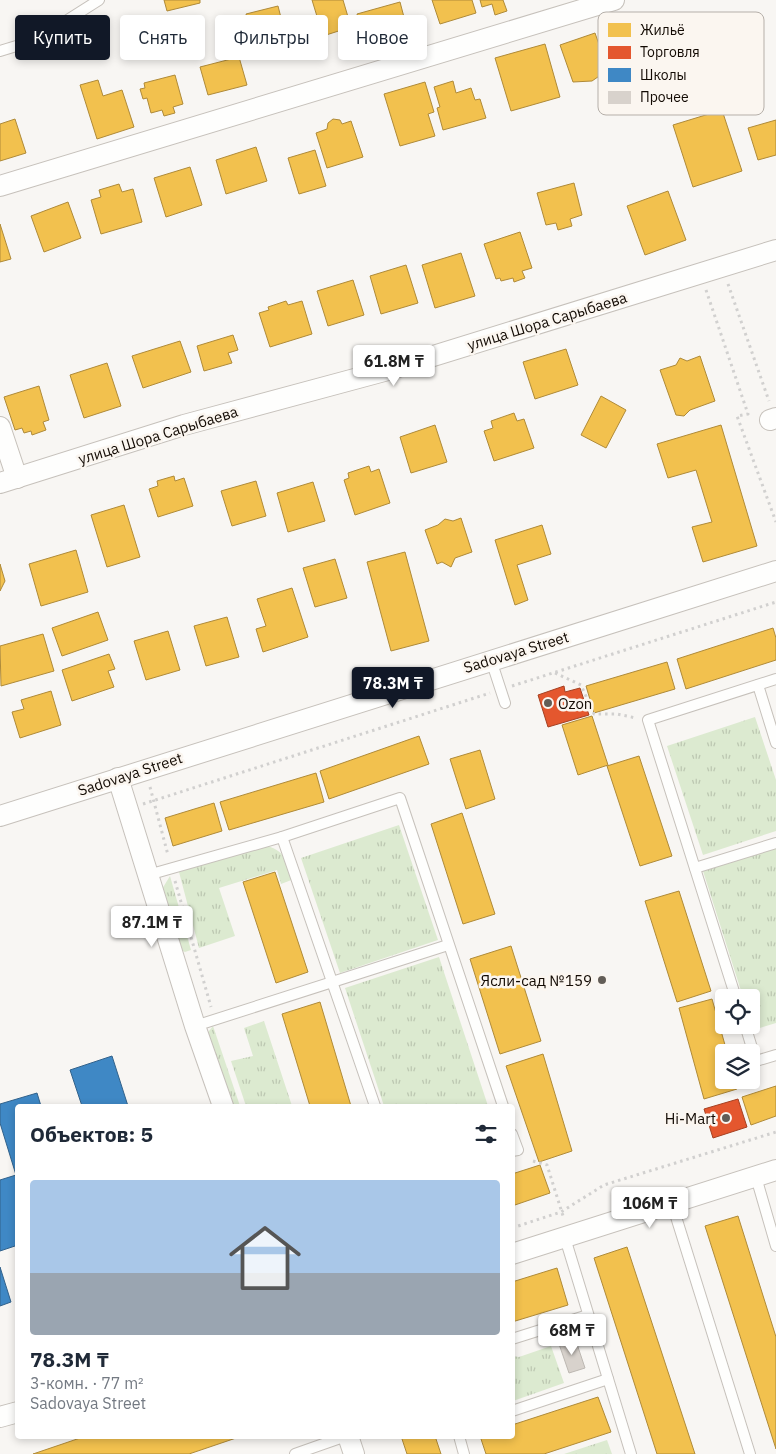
<!DOCTYPE html>
<html lang="ru">
<head>
<meta charset="utf-8">
<style>
  :root { --surface:#fff; --page:#f6f6f7; --text:#1f2937; --muted:#747a83; --line:#e0e1e3; --accent:#111827 }
  body { margin:0; font-family:"IBM Plex Sans",sans-serif; background:var(--page); color:var(--text); height:100vh; display:flex; flex-direction:column; font-size:19px; white-space:nowrap }
  * { box-sizing:border-box; margin:0 }
  p { font-size:16px; color:var(--muted) }
  .icon { flex:none; width:28px; height:28px; fill:none; stroke:currentColor; stroke-width:2; stroke-linecap:round; stroke-linejoin:round }
  .map { position:relative; flex:1; overflow:hidden }
  .side { position:absolute; left:15px; top:1104px; width:500px; height:335px; display:flex; flex-direction:column; background:var(--surface); border-radius:5px; box-shadow:0 2px 8px #0003 }
  .side>* { flex:none }
  .top-card { position:absolute; left:15px; top:15px; width:500px; height:45px; display:flex; gap:10px }
  .controls { position:absolute; left:715px; top:989px; display:grid; gap:10px }
  .controls a { display:grid; place-items:center; width:45px; height:45px; border-radius:5px; background:var(--surface); box-shadow:0 2px 8px #0003; font-size:25px }
  .price { position:absolute; translate:-50% -42px; padding:0 11px; border-radius:5px; background:#fff; color:#222; font-size:16px; line-height:32px; filter:drop-shadow(0 1px 2px #0008) }
  .price::after { content:''; position:absolute; left:50%; top:30px; width:15px; height:11px; margin-left:-8px; background:inherit; clip-path:polygon(0 0,100% 0,50% 100%) }
  .price.selected { background:var(--accent); color:#fff }
  ul { padding:0; list-style:none }
  li { display:grid; align-content:center; gap:10px; height:265px; padding:0 15px }
  li+li { border-top:1px solid var(--line) }
  li span { display:grid; place-items:center; height:155px; border-radius:5px; color:#555 }
  li>.icon { margin-inline-start:auto }
  span .icon { width:90px; height:90px; fill:#fffc; stroke-width:1 }
  li b { font-size:21px }
  h2 { display:flex; justify-content:space-between; align-items:center; height:60px; padding:0 15px; font-size:21px }
  .chip { padding:0 18px; border-radius:5px; background:var(--surface); box-shadow:0 2px 8px #0003; font-size:18px; line-height:45px }
  .chip.selected { background:var(--accent); color:#fff }
  .map>svg:first-child { display:block }
  .grass { fill:url(#grass-tufts) }
  .homes { fill:#f2c14e; stroke:#af8a38 }
  .shops { fill:#e4572e; stroke:#a54021 }
  .schools { fill:#3f88c5; stroke:#32628b }
  .building { fill:#d8d2cc; stroke:#bdb8b2 }
  .lines { fill:none; stroke-linecap:round; stroke-linejoin:round }
  .service-casing { stroke:#c6c1bb; stroke-width:12 }
  .minor-casing { stroke:#c6c1bb; stroke-width:22 }
  .path { stroke:#d1d0cf; stroke-width:3; stroke-dasharray:2.5 4; stroke-linecap:butt }
  .service { stroke:#fefefd; stroke-width:10 }
  .minor { stroke:#fefefd; stroke-width:20 }
  .poi-dot { fill:#625d57; stroke:#fbf6f0; stroke-width:2 }
  .labels { text-anchor:middle; dominant-baseline:central; stroke-width:5; stroke-linejoin:round; paint-order:stroke }
  .street-label { font-size:15px; fill:#120a03; stroke:#fbf6f0 }
  .poi-label { font-size:15px; fill:#120a03; stroke:#fbf6f0; text-anchor:end }
  .key { fill:#fbf6f0; stroke:#b5afa9; stroke-width:1 }
  .key-label { font-size:14px; fill:#120a03 }
</style>
</head>
<body>
<div class="map">
<svg width="776" height="1454" viewBox="0 0 776 1454">
  <defs>
    <pattern id="grass-tufts" width="24" height="20" patternUnits="userSpaceOnUse" patternTransform="scale(1.25)"><rect width="24" height="20" fill="#dcead0"/><path d="M3 7l-1-3M5 7V3M7 7l1-3M15 17l-1-3M17 17v-4M19 17l1-3" fill="none" stroke="#bcc7b1"/></pattern>
  </defs>
  <rect width="100%" height="100%" fill="#f8f6f3"/>
  <g class="grass">
    <polygon points="755,717 776,780 776,831 703,855 667,746"/>
    <polygon points="399,825 438,940 340,973 301,858"/>
    <path d="M264 845C285 850 287 861 294 879L281 884 277 870 219 888 235 936 199 948 179 872Z"/>
    <polygon points="776,848 776,1023 753,1030 751,998 743,997 703,871"/>
    <polygon points="170,876 191,950 185,952 180,950 159,894"/>
    <polygon points="439,957 488,1106 384,1106 345,988"/>
    <polygon points="264,1021 292,1106 246,1106 231,1061 253,1056 244,1028"/>
    <polygon points="213,1026 240,1106 227,1106 205,1036"/>
    <polygon points="551,1346 564,1383 513,1401 513,1356 519,1357"/>
    <polygon points="607,1440 612,1454 564,1454"/>
  </g>
  <g class="homes">
    <polygon points="164,0 200,0 200,3 167,11"/>
    <polygon points="312,0 343,0 351,27 323,36"/>
    <polygon points="432,0 472,0 476,13 440,24"/>
    <polygon points="480,0 503,0 507,11 495,15 492,4 482,7"/>
    <polygon points="400,2 410,40 367,51 357,14"/>
    <polygon points="278,6 289,49 257,57 246,14"/>
    <polygon points="595,33 608,70 592,81 573,82 560,45"/>
    <polygon points="545,44 560,97 511,111 495,58"/>
    <polygon points="239,57 247,85 208,95 200,67"/>
    <polygon points="175,75 183,104 173,107 175,113 164,116 162,110 151,113 147,98 143,99 140,89 145,88 144,83"/>
    <polygon points="98,80 103,96 122,90 134,127 97,139 80,85"/>
    <polygon points="453,81 456,93 471,88 475,100 480,99 486,118 443,130 437,108 440,107 434,87"/>
    <polygon points="425,82 434,112 428,114 435,136 400,146 384,94"/>
    <polygon points="722,110 742,171 693,187 673,125"/>
    <polygon points="15,119 26,153 0,161 0,124"/>
    <polygon points="333,119 340,120 342,124 351,121 363,157 327,168 316,133 327,129 328,123"/>
    <polygon points="776,120 776,155 758,160 748,128"/>
    <polygon points="256,147 267,181 226,194 216,160"/>
    <polygon points="315,150 326,186 299,194 288,158"/>
    <polygon points="190,167 202,205 166,217 154,178"/>
    <polygon points="574,183 582,215 570,219 572,226 558,230 556,223 546,225 537,193"/>
    <polygon points="119,184 122,192 133,189 142,222 101,234 91,200 101,197 99,190"/>
    <polygon points="668,191 686,240 645,255 627,206"/>
    <polygon points="68,202 81,238 44,252 31,216"/>
    <polygon points="0,224 11,259 0,262"/>
    <polygon points="520,232 532,268 522,271 525,278 514,282 513,278 501,281 500,278 496,279 484,244"/>
    <polygon points="461,253 475,296 435,308 422,265"/>
    <polygon points="406,265 418,303 381,314 370,276"/>
    <polygon points="353,280 364,315 328,326 317,291"/>
    <polygon points="286,301 288,305 302,301 312,334 270,347 259,313 269,310 268,307"/>
    <polygon points="233,335 238,350 228,353 232,363 204,371 197,346"/>
    <polygon points="180,341 191,372 143,388 132,356"/>
    <polygon points="566,349 578,385 535,399 523,362"/>
    <polygon points="700,356 715,401 690,410 684,416 676,415 660,370 676,365 680,358 687,361"/>
    <polygon points="107,363 121,406 84,418 70,375"/>
    <polygon points="39,386 49,420 43,422 46,430 32,435 31,431 24,433 22,428 15,430 4,397"/>
    <polygon points="601,396 626,410 606,448 581,435"/>
    <polygon points="514,413 517,421 524,419 534,448 494,461 484,431 493,428 491,421"/>
    <polygon points="435,425 447,462 411,473 400,437"/>
    <polygon points="721,425 757,546 703,562 692,527 712,522 696,470 668,478 657,444"/>
    <polygon points="369,466 371,472 379,469 390,503 355,515 344,480 349,478 348,473"/>
    <polygon points="174,476 175,481 184,478 193,506 158,517 149,489 158,486 157,481"/>
    <polygon points="256,481 266,516 232,526 221,491"/>
    <polygon points="313,482 325,521 288,532 277,493"/>
    <polygon points="124,505 140,557 107,567 91,515"/>
    <polygon points="461,518 472,552 455,558 451,567 442,562 437,564 425,530 438,525 445,519 453,521"/>
    <polygon points="542,525 551,554 517,565 528,600 515,605 495,540"/>
    <polygon points="76,550 88,592 41,606 29,564"/>
    <polygon points="405,552 429,641 391,651 367,562"/>
    <polygon points="335,559 347,598 315,607 303,568"/>
    <polygon points="0,564 5,581 0,591"/>
    <polygon points="292,588 308,637 263,652 256,629 266,626 257,599"/>
    <polygon points="98,612 108,640 62,656 52,628"/>
    <polygon points="227,617 239,657 206,666 194,626"/>
    <polygon points="773,628 776,638 776,660 686,689 677,659"/>
    <polygon points="168,631 180,670 146,680 134,641"/>
    <polygon points="43,634 54,671 1,686 0,646"/>
    <polygon points="109,654 115,669 108,671 114,687 72,701 62,670"/>
    <polygon points="667,662 675,689 594,713 586,686"/>
    <polygon points="51,691 61,725 20,738 12,712 24,709 21,700"/>
    <polygon points="592,716 608,765 578,775 562,725"/>
    <polygon points="419,736 429,764 329,799 320,771"/>
    <polygon points="480,750 495,799 466,809 450,759"/>
    <polygon points="639,756 672,856 640,866 607,766"/>
    <polygon points="316,773 324,802 229,830 220,802"/>
    <polygon points="214,803 222,831 173,846 165,818"/>
    <polygon points="462,813 495,914 463,924 431,824"/>
    <polygon points="275,872 308,972 276,983 243,882"/>
    <polygon points="679,891 711,991 677,1002 645,901"/>
    <polygon points="511,946 541,1041 500,1054 470,959"/>
    <polygon points="712,999 727,1052 724,1052 724,1080 735,1080 737,1089 704,1099 679,1008"/>
    <polygon points="320,1002 351,1106 310,1106 282,1014"/>
    <polygon points="543,1054 572,1151 539,1162 506,1066"/>
    <polygon points="776,1086 776,1116 751,1125 742,1097"/>
    <polygon points="540,1165 550,1193 512,1206 512,1174"/>
    <polygon points="738,1216 776,1337 776,1449 705,1226"/>
    <polygon points="627,1247 695,1454 657,1454 594,1258"/>
    <polygon points="557,1268 568,1305 512,1322 512,1282"/>
    <polygon points="598,1397 611,1432 544,1454 486,1454 480,1436 512,1436 512,1425"/>
    <polygon points="86,1436 242,1436 189,1454 33,1454"/>
    <polygon points="401,1436 435,1436 441,1454 407,1454"/>
  </g>
  <g class="shops">
    <polygon points="564,686 565,692 580,688 589,715 548,727 538,695"/>
    <polygon points="738,1099 747,1127 713,1138 704,1109"/>
  </g>
  <g class="schools">
    <polygon points="112,1056 128,1106 82,1106 70,1070"/>
    <polygon points="37,1093 41,1106 18,1106 18,1245 0,1251 0,1180 16,1175 0,1123 0,1104"/>
    <polygon points="0,1267 11,1302 0,1306"/>
  </g>
  <polygon class="building" points="575,1338 585,1368 569,1373 559,1344"/>
  <g class="lines">
    <g class="service-casing">
      <g id="service">
        <polyline points="0,51 36,40 99,0"/>
        <polyline points="491,660 505,703"/>
        <polyline points="758,685 776,743"/>
        <polyline points="282,837 375,1106"/>
        <polyline points="695,868 776,843"/>
        <polyline points="148,875 282,837 400,798 503,1106"/>
        <polyline points="736,998 648,720 776,679"/>
        <polyline points="745,1025 756,1061 776,1055"/>
        <polyline points="195,1026 448,945"/>
        <polyline points="512,1134 518,1150 512,1151"/>
        <polyline points="756,1177 776,1246"/>
        <polyline points="672,1204 750,1454"/>
        <polyline points="565,1238 631,1454"/>
        <polyline points="512,1339 588,1315"/>
        <polyline points="512,1411 608,1379"/>
        <polyline points="459,1436 464,1454"/>
        <polyline points="295,1454 346,1436"/>
      </g>
    </g>
    <g class="minor-casing">
      <g id="minor">
        <polyline points="0,186 614,0"/>
        <polyline points="770,420 776,418"/>
        <polyline points="0,427 17,478"/>
        <polyline points="0,483 184,425 388,370 776,250"/>
        <polyline points="118,778 195,1026 223,1106"/>
        <polyline points="0,816 776,571"/>
        <polyline points="512,1254 776,1170"/>
        <polyline points="0,1417 18,1412"/>
        <polyline points="348,1436 354,1454"/>
      </g>
    </g>
    <g class="path">
      <polyline points="728,284 769,401"/>
      <polyline points="706,290 748,414 737,416 776,522"/>
      <polyline points="555,673 581,685 594,714 617,714 636,718"/>
      <polyline points="512,686 776,602"/>
      <polyline points="150,787 168,855"/>
      <polyline points="143,804 490,693"/>
      <polyline points="175,881 211,1007"/>
      <polyline points="533,1161 547,1165 564,1219"/>
      <polyline points="512,1228 561,1212 604,1185 776,1132"/>
    </g>
    <use href="#service" class="service"/>
    <use href="#minor" class="minor"/>
  </g>
  <g class="poi-dot">
    <circle cx="548" cy="703" r="5"/>
    <circle cx="602" cy="980" r="5"/>
    <circle cx="726" cy="1118" r="5"/>
  </g>
  <g class="labels">
    <g class="street-label">
      <text transform="translate(547 321) rotate(-17)">улица Шора Сарыбаева</text>
      <text transform="translate(158 435) rotate(-17)">улица Шора Сарыбаева</text>
      <text transform="translate(516 652) rotate(-17)">Sadovaya Street</text>
      <text transform="translate(130 774) rotate(-18)">Sadovaya Street</text>
    </g>
    <g class="poi-label">
      <text x="558" y="703" text-anchor="start">Ozon</text>
      <text x="592" y="980">Ясли-сад №159</text>
      <text x="716" y="1118">Hi-Mart</text>
    </g>
  </g>
  <rect x="598" y="12" width="166" height="103" rx="8" class="key"/>
  <rect x="608" y="23" width="23" height="14" fill="#f2c14e"/>
  <rect x="608" y="46" width="23" height="13" fill="#e4572e"/>
  <rect x="608" y="68" width="23" height="14" fill="#3f88c5"/>
  <rect x="608" y="91" width="23" height="13" fill="#d8d2cc"/>
  <g class="key-label">
    <text x="640" y="35">Жильё</text>
    <text x="640" y="57">Торговля</text>
    <text x="640" y="80">Школы</text>
    <text x="640" y="102">Прочее</text>
  </g>
</svg>
<div class="controls">
<a><svg class="icon" aria-label="locate" viewBox="0 0 24 24"><circle cx="12" cy="12" r="6"/><path d="M12 2v4M12 18v4M2 12h4M18 12h4"/></svg></a>
<a><svg class="icon" aria-label="layers" viewBox="0 0 24 24"><path d="M12 4l9 5-9 5-9-5zM3 14l9 5 9-5"/></svg></a>
</div>
<b class="price" style="left:394px;top:387px">61.8M ₸</b>
<b class="price selected" style="left:393px;top:709px">78.3M ₸</b>
<b class="price" style="left:152px;top:948px">87.1M ₸</b>
<b class="price" style="left:650px;top:1229px">106M ₸</b>
<b class="price" style="left:572px;top:1356px">68M ₸</b>
<div class="top-card">
<a class="chip selected">Купить</a>
<a class="chip">Снять</a>
<a class="chip">Фильтры</a>
<a class="chip">Новое</a>
</div>
<section class="side">
<h2>Объектов: 5<svg class="icon" aria-label="filters" viewBox="0 0 24 24"><path d="M4 7h16M4 17h16"/><circle cx="9" cy="7" r="2"/><circle cx="15" cy="17" r="2"/></svg></h2>
<ul>
<li><span style="background:linear-gradient(#a9c7e8 60%,#9aa5b1 0)"><svg class="icon" aria-label="home" viewBox="0 0 24 24"><path d="M3 11l9-7 9 7M6 9v11h12V9"/></svg></span><div><b>78.3M ₸</b><p>3-комн. · 77 m²</p><p>Sadovaya Street</p></div></li>
</ul>
</section>
</div>
</body>
</html>
